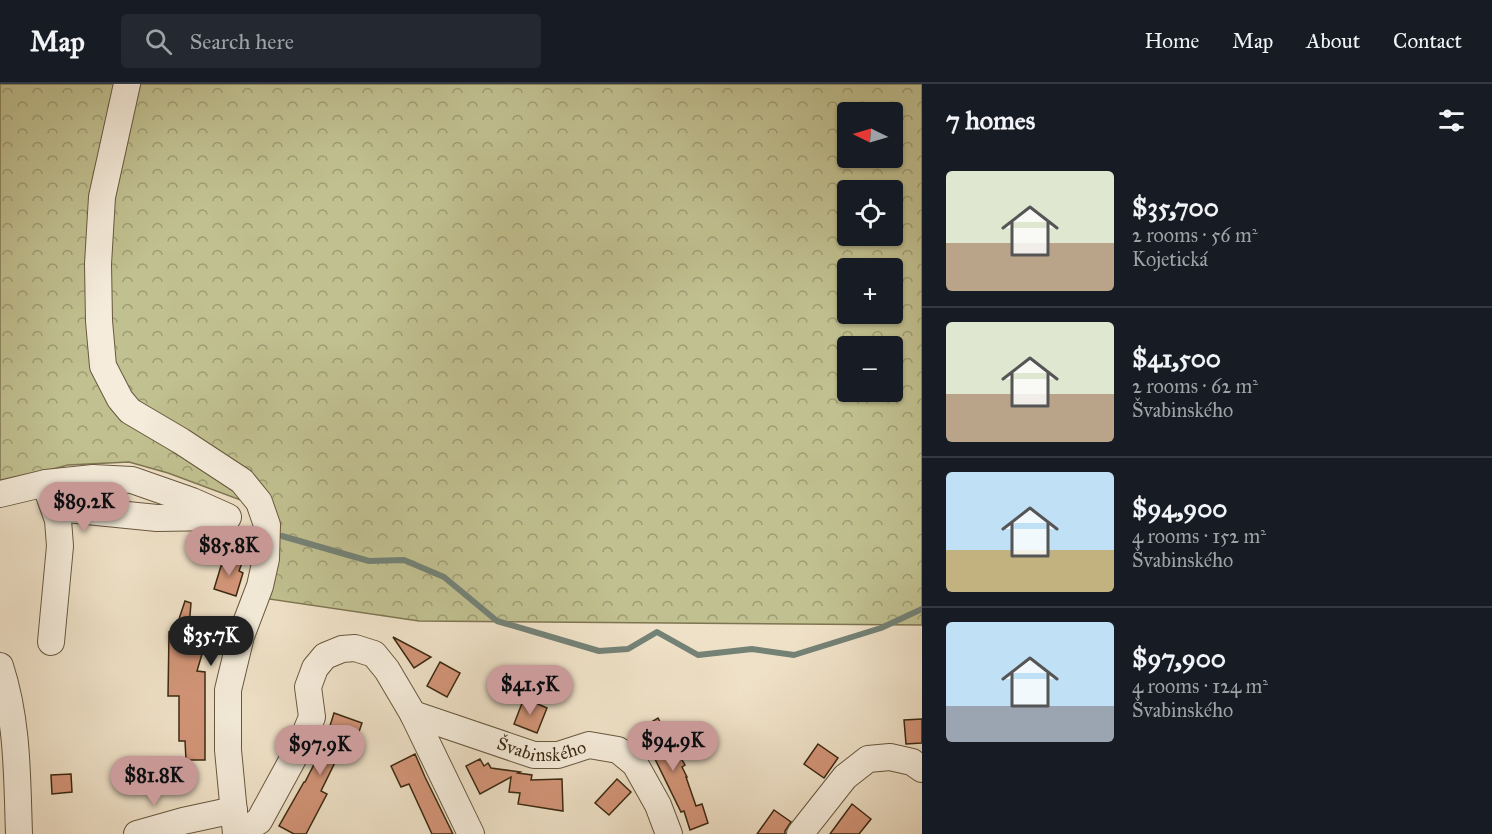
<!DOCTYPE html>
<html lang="en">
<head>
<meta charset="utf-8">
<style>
  :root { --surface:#171b24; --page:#242831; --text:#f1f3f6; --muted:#9ea1a6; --line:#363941; --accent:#c59692 }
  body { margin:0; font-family:"IM FELL Great Primer",serif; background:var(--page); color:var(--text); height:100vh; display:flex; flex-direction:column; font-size:22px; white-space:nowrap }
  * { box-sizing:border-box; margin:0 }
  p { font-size:20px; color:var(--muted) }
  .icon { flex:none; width:33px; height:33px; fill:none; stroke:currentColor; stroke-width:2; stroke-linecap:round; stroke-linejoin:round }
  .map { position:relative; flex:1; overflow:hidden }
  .details { display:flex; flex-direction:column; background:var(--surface); width:570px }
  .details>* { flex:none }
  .needle { width:39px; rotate:275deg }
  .buttons { position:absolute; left:837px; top:18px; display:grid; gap:12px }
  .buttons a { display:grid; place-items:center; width:66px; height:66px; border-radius:6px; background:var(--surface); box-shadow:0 2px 4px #0004; font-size:30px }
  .price { position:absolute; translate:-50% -51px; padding:0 14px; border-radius:21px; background:var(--accent); color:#111; font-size:20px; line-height:39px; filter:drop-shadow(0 2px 3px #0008) }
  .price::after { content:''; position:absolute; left:50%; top:36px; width:18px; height:14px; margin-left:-9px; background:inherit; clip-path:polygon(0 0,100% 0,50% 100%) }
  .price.selected { background:#222; color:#fff }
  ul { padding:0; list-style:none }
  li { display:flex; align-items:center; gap:18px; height:150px; padding:0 24px }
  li+li { border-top:2px solid var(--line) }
  li span { display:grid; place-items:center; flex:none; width:168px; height:120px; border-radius:6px; color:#555 }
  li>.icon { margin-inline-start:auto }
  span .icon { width:72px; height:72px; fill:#fffc; stroke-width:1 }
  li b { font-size:26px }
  h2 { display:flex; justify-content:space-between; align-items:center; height:72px; padding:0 24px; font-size:26px }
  header { display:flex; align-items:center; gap:36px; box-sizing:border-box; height:84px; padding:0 30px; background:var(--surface); border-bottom:2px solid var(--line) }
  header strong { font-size:28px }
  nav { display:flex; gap:33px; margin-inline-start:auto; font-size:21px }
  .search { width:420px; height:54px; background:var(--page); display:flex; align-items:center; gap:15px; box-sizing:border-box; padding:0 21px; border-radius:6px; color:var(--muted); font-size:22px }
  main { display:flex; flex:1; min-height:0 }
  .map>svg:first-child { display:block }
  .forest { fill:url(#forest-crowns); stroke:#7e7551; stroke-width:1.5; fill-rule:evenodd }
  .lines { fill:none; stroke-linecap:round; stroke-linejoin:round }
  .stream { stroke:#748276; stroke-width:6 }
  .building { fill:#d39578; stroke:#3b2a12; stroke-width:1.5 }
  .minor-casing { stroke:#68583f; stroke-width:28 }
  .minor { stroke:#f5ecdb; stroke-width:26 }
  .labels { text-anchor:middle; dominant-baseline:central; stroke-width:5; stroke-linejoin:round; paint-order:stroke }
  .street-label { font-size:18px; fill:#3b2a12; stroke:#f5ecdb }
</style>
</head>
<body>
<header>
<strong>Map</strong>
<div class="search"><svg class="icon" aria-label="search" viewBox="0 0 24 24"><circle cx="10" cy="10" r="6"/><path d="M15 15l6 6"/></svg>Search here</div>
<nav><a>Home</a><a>Map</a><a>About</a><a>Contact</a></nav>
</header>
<main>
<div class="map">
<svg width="922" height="750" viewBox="0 0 922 750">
  <defs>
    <pattern id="forest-crowns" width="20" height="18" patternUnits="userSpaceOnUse" patternTransform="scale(1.5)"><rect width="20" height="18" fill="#c1c090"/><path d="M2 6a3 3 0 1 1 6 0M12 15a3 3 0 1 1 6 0" fill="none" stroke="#9e9c74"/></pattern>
  </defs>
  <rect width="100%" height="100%" fill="#efe1c7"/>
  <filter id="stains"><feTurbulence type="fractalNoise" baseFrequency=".00333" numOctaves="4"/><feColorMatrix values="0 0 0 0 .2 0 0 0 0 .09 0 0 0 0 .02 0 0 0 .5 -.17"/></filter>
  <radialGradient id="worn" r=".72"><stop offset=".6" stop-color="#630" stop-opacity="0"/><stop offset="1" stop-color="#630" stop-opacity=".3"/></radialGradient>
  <path class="forest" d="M0 0H922V541L419 537 269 515 278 476 270 427 168 389 129 378 68 381 0 399ZM848 28H892V74H848ZM848 106H892V152H848ZM848 184H892V230H848ZM848 262H892V308H848Z"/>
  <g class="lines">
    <polyline class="stream" points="282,452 369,477 404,476 444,493 497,537 599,567 628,565 657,548 698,571 752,565 794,571 881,544 922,525"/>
  </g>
  <g class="building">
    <polygon points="226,473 242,479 239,487 243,489 236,512 214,505 221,482 223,482"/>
    <polygon points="185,517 191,519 187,567 202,570 197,587 205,588 205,676 186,676 185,657 179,657 179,612 168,612 169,548 174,550"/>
    <polygon points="393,553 431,573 414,584"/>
    <polygon points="440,578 460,589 447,613 427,602"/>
    <polygon points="524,614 547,624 537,649 514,640"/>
    <polygon points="334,629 362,639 353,665 343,662 321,707 327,710 306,750 294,750 279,742 304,698 305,698 324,661"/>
    <polygon points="658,634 685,681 682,683 687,693 686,693 696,722 702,720 708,739 690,746 684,727 681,728 654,673 653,673 638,646"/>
    <polygon points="922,635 922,659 906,660 904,636"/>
    <polygon points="818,660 838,674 824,694 804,680"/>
    <polygon points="415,670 425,693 453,750 432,750 409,700 401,703 391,682"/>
    <polygon points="480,675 484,682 488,679 491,684 520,688 518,689 532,691 531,696 562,695 563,727 518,720 520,709 509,708 511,693 480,710 466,682"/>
    <polygon points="71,690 72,708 52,710 51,691"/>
    <polygon points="617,695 631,708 609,731 595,719"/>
    <polygon points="852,720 871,735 859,750 830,750"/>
    <polygon points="774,726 791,738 785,747 785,750 757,750"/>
  </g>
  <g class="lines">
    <g class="minor-casing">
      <g id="minor">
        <polyline points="127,0 102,113 98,180 99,237 103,282 120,315 130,327 181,357 242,397 259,418 267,441 266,475 260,502 241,552 228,606 228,666 236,750"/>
        <polyline points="46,399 67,425 157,434 221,433"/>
        <polyline points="48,408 58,436 60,462 51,558"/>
        <polyline points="0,410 46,399 93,394 132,396 192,417 228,433"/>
        <path d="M0 582C18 637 17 693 19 750"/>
        <path id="s1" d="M413 630 534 671H558L589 661 618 666 635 680 658 721 669 750"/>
        <polyline points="137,750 183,737 234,726"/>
        <polyline points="237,750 259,737 301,660 312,633 308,603 315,584 325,572 342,565 355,564 374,570 387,586 413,630 471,750"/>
        <polyline points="800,750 845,693 868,675 890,673 912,678 922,685"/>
      </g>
    </g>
    <use href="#minor" class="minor"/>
  </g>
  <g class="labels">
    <g class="street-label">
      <text stroke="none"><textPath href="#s1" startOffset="135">Švabinského</textPath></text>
    </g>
  </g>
  <rect width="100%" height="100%" filter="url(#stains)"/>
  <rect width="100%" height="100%" fill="url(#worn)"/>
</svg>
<div class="buttons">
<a><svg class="needle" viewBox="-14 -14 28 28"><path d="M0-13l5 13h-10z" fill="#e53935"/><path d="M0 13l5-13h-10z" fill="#9ea1a6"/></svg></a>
<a><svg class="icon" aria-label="locate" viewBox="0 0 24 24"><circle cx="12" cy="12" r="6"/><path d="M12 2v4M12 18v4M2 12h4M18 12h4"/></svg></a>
<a>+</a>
<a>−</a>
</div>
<b class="price" style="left:84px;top:449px">$89.2K</b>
<b class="price" style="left:229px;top:493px">$85.8K</b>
<b class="price selected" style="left:211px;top:583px">$35.7K</b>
<b class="price" style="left:530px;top:632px">$41.5K</b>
<b class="price" style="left:673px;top:688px">$94.9K</b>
<b class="price" style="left:320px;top:692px">$97.9K</b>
<b class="price" style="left:154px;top:723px">$81.8K</b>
</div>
<section class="details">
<h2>7 homes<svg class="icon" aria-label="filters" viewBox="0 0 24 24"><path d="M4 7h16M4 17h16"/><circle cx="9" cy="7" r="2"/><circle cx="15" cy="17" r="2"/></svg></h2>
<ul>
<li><span style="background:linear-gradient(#dfe7d0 60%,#b9a48a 0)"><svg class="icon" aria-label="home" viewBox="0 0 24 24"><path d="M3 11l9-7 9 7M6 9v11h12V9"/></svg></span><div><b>$35,700</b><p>2 rooms · 56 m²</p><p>Kojetická</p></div></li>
<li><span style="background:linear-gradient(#dfe7d0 60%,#b9a48a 0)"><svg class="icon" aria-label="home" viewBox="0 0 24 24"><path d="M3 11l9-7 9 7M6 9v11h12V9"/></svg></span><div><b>$41,500</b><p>2 rooms · 62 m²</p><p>Švabinského</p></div></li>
<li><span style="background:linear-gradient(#bfe0f5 65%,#c2b280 0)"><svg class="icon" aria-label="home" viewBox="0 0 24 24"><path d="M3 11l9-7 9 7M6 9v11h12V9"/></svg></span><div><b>$94,900</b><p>4 rooms · 152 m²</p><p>Švabinského</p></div></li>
<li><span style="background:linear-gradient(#bfe0f5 70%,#9aa5b1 0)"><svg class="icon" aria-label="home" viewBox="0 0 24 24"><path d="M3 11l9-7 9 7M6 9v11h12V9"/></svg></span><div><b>$97,900</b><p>4 rooms · 124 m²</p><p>Švabinského</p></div></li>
</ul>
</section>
</main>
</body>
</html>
